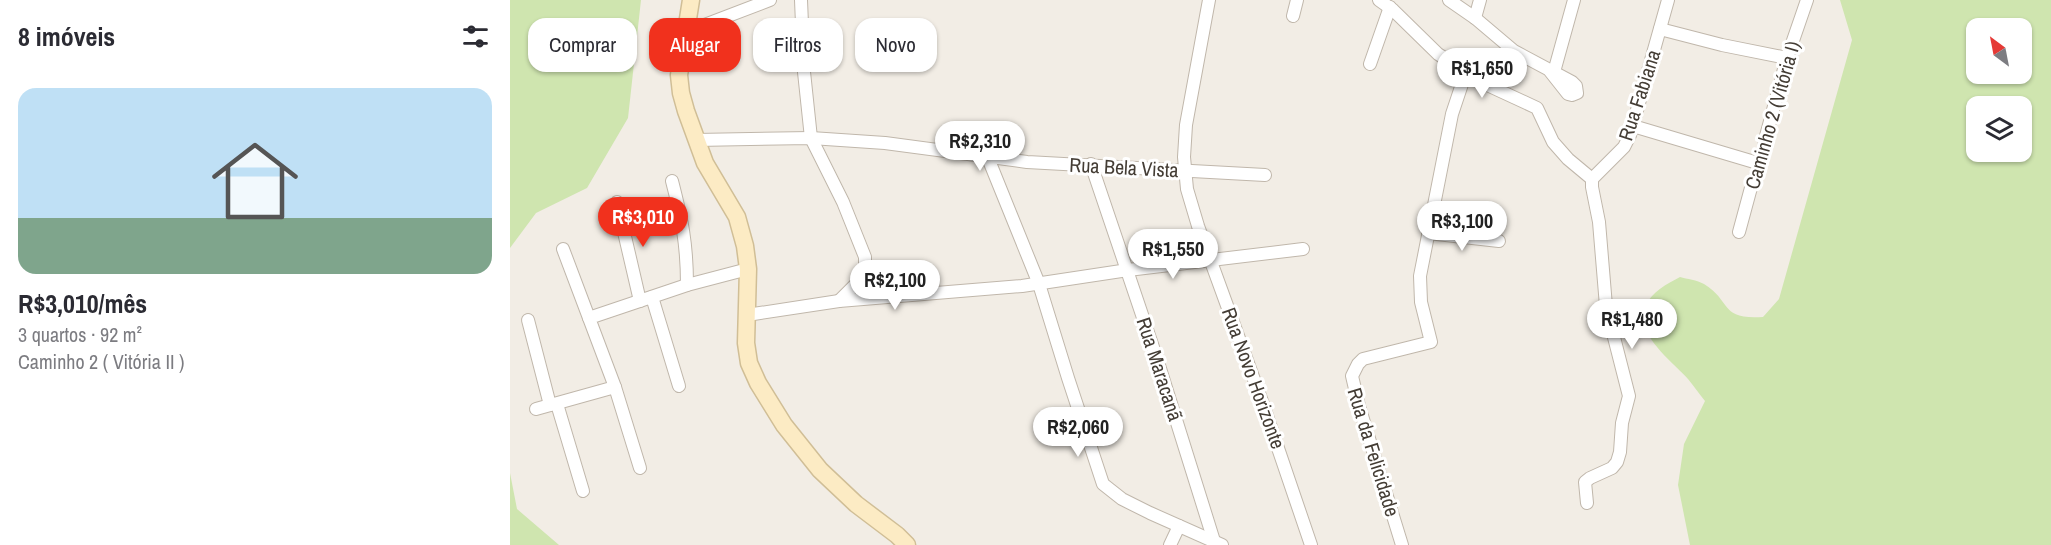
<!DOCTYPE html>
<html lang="pt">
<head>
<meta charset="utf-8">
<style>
  :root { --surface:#fff; --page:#f7f7f7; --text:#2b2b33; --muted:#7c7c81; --line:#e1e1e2; --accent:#f1311d }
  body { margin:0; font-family:"Archivo Narrow",sans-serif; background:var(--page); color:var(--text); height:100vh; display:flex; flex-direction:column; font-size:22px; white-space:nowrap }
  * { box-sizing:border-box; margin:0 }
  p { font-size:20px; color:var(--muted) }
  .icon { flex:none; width:33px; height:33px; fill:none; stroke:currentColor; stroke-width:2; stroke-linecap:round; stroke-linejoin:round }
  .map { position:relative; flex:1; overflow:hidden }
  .panel { display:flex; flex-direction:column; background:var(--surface); width:510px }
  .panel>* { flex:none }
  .hud { position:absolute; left:18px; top:18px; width:570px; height:54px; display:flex; gap:12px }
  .needle { width:39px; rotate:328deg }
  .controls { position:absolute; left:1456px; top:18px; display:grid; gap:12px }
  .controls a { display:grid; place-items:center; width:66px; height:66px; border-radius:12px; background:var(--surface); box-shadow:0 2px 4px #0004; font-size:30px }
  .price { position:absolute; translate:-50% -51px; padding:0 14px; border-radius:21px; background:#fff; color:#222; font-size:20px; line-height:39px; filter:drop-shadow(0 2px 3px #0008) }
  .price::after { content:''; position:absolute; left:50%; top:36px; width:18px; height:14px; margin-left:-9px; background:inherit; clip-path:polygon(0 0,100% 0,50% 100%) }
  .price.selected { background:var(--accent); color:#fff }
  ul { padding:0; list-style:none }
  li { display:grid; align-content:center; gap:12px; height:318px; padding:0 18px }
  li+li { border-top:2px solid var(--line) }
  li span { display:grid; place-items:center; height:186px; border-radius:18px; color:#555 }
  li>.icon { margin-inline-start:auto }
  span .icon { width:108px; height:108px; fill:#fffc; stroke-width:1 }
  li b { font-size:26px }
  h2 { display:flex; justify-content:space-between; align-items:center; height:72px; padding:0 18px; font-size:26px }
  .pill { padding:0 21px; border-radius:18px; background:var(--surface); box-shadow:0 2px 4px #0004; font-size:21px; line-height:54px }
  .pill.selected { background:var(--accent); color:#fff }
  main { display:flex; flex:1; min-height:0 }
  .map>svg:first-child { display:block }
  .green { fill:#cfe5af; fill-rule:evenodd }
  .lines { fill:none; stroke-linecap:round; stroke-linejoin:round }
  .street-casing { stroke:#c0b7ab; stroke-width:14 }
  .secondary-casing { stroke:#d0be96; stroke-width:19 }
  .street { stroke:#fff; stroke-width:12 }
  .secondary { stroke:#fcebc4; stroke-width:16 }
  .labels { text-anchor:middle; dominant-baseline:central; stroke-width:6; stroke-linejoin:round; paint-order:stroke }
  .street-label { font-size:20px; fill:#443d35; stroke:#fff }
</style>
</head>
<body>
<main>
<section class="panel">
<h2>8 imóveis<svg class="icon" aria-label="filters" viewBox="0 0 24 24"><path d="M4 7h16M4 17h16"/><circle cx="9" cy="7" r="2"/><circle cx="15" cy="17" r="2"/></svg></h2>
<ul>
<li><span style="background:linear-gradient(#bfe0f5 70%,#7fa58c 0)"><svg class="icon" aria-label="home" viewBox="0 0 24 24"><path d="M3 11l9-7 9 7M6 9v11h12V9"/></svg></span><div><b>R$3,010/mês</b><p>3 quartos · 92 m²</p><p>Caminho 2 ( Vitória II )</p></div></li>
</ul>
</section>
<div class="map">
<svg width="1541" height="545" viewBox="0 0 1541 545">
  <rect width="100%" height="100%" fill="#f2ede5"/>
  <g class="green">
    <polygon points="0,0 131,0 118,118 77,188 26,213 0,248"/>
    <path d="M1330 0H1541V545H1180L1168 485 1174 444 1195 401C1189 394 1184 386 1178 379 1163 362 1124 334 1135 307 1141 292 1157 284 1170 277 1177 279 1187 280 1194 284 1222 301 1209 320 1253 317L1269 299 1342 40ZM1512 28V74H1467V28ZM1512 106V152H1467V106Z"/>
    <polygon points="0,473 7,509 49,545 0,545"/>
  </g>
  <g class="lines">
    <g class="street-casing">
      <g id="street">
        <polyline points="291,0 294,72 301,138 333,202 355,257 355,271 352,278 329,301"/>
        <polyline points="699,0 676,125 674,157 677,189 688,226 754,407 801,545"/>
        <polyline points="869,0 883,10 928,54 973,83 1027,108 1043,142 1058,159 1082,179"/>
        <polyline points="939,0 965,18 1004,51 1062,82 1066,86 1067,93 1062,95 1058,94 1039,70"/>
        <polyline points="783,16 787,0"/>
        <polyline points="965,18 970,0"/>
        <polyline points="1150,29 1212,45 1277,58"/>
        <polyline points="176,32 260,0"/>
        <polyline points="860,64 880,7"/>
        <polyline points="1044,72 1064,0"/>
        <polyline points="1123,126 1251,164"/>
        <polyline points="186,140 301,138 375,143 517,162 755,175"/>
        <polyline points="478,158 529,284 558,378 593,484 612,499 640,513 712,545"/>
        <polyline points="581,164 648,362 704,541"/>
        <polyline points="1082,179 1114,147 1120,135 1158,0"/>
        <path d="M162 181C172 220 177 244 177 285"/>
        <polyline points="107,202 130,301"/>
        <polyline points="1229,232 1242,184 1251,164 1256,136 1277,58 1297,0"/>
        <polyline points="918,233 989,241"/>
        <polyline points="53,249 79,318"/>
        <polyline points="142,297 169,386"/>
        <polyline points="237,315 329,301 512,286 618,270 793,249"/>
        <polyline points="18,320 40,405"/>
        <polyline points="105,387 130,468"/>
        <polyline points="47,404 73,491"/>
        <polyline points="26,409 105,387 79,318 177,285 238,269"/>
        <polyline points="1077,503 1075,482 1080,478 1102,468 1107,462 1110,452 1112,423 1119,396 1096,306 1089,222 1082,187 1082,179"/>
        <polyline points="660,545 669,526"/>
        <polyline points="892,545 849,406 842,376 848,364 853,359 921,342 911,302 910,276 942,114 956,72"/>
      </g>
    </g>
    <g class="secondary-casing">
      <polyline id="secondary" points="181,0 169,75 171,93 176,111 195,163 227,217 235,246 238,269 236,343 239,363 248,383 274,425 310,470 346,504 387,535 397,545"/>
    </g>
    <use href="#street" class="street"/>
    <use href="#secondary" class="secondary"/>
  </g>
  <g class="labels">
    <g class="street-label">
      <text transform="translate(1129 95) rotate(-72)">Rua Fabiana</text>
      <text transform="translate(1262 115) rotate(-74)">Caminho 2 (Vitória I)</text>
      <text transform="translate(614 167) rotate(3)">Rua Bela Vista</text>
      <text transform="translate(650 369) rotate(72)">Rua Maracanã</text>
      <text transform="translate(744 378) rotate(70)">Rua Novo Horizonte</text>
      <text transform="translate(864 452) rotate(73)">Rua da Felicidade</text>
    </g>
  </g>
</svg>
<div class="controls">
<a><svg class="needle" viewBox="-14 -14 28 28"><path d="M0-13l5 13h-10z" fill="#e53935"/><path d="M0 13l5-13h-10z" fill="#7c7c81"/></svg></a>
<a><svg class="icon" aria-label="layers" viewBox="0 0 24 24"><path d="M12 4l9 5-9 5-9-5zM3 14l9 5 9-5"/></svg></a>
</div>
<b class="price" style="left:972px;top:99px">R$1,650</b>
<b class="price" style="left:470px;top:172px">R$2,310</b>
<b class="price selected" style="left:133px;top:248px">R$3,010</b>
<b class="price" style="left:952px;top:252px">R$3,100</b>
<b class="price" style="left:663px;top:280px">R$1,550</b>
<b class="price" style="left:385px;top:311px">R$2,100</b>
<b class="price" style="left:1122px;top:350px">R$1,480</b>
<b class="price" style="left:568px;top:458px">R$2,060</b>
<div class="hud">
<a class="pill">Comprar</a>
<a class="pill selected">Alugar</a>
<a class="pill">Filtros</a>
<a class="pill">Novo</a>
</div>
</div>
</main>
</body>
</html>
